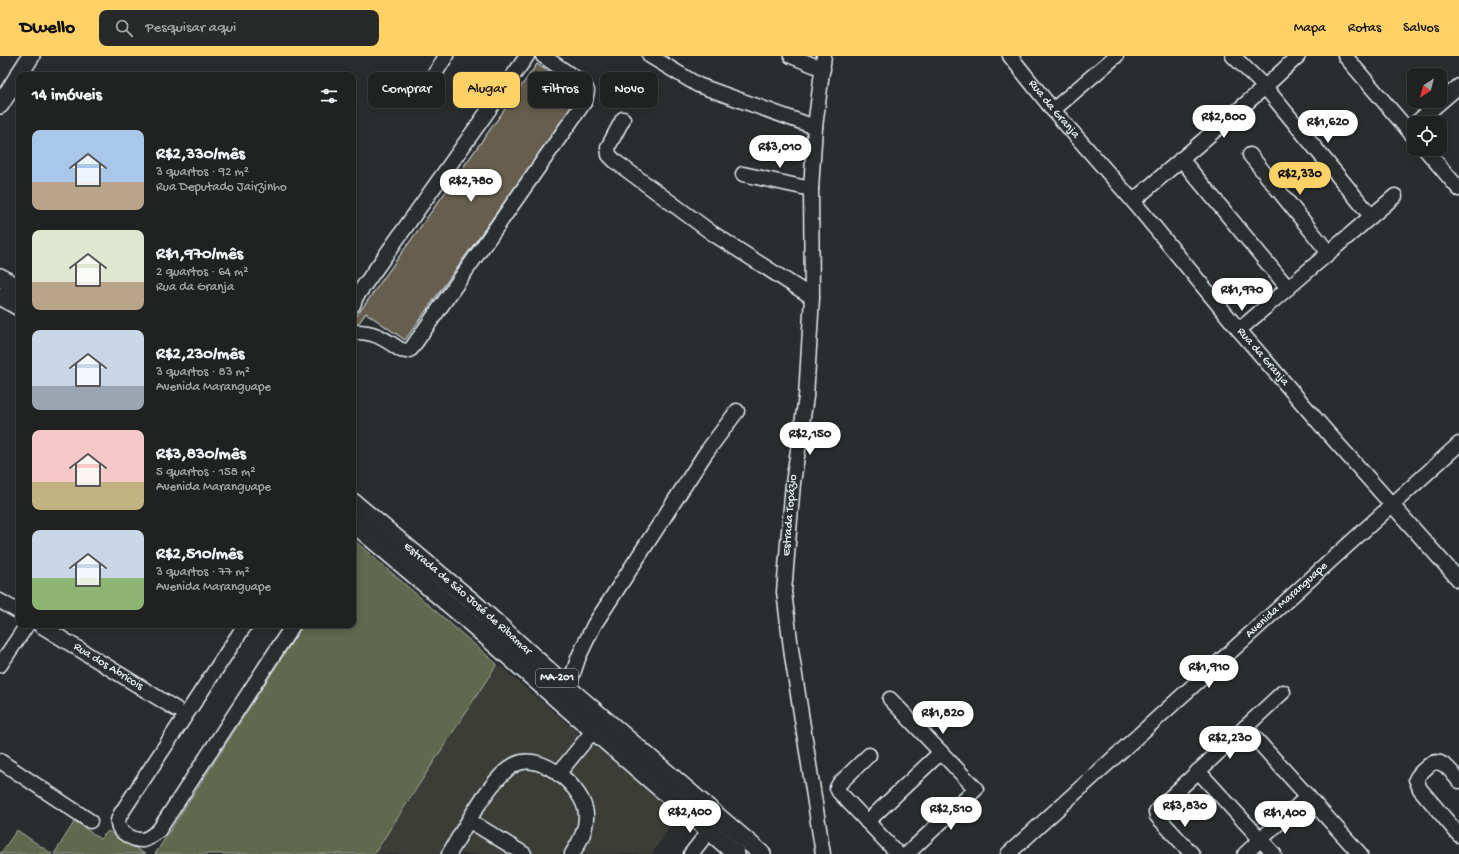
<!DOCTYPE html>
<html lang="pt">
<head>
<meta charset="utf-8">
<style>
  :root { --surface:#202222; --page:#282a2a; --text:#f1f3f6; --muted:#a2a4a5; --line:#3d3f40; --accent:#ffd166 }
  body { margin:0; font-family:"Gochi Hand",sans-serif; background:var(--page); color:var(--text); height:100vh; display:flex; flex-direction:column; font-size:15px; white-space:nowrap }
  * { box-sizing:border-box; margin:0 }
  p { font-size:13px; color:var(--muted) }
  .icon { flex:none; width:22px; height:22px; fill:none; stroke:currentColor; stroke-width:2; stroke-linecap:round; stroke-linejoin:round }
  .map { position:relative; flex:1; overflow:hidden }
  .sheet { position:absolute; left:16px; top:16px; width:340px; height:556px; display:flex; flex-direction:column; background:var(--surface); border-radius:8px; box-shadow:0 2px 10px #0003,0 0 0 1px var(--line) }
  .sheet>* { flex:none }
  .top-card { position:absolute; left:368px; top:16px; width:380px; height:36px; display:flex; gap:8px }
  .needle { width:26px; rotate:216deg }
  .fabs { position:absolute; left:1407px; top:12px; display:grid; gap:8px }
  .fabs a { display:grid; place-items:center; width:40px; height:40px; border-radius:8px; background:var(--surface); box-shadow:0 2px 10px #0003,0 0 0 1px var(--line); font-size:20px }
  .price { position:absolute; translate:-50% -34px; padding:0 9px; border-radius:14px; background:#fff; color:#222; font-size:13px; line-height:26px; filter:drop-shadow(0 1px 2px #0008) }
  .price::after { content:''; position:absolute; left:50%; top:24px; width:12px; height:9px; margin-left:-6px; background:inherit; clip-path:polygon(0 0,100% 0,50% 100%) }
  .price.selected { background:var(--accent); color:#111 }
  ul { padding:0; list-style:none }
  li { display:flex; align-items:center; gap:12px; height:100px; padding:0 16px }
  li span { display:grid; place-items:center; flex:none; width:112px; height:80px; border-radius:8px; color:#555 }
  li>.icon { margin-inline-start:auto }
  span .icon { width:48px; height:48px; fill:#fffc; stroke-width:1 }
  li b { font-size:17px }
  h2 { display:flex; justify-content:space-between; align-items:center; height:48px; padding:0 16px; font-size:17px }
  .chip { padding:0 14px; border-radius:8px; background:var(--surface); box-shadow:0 2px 10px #0003,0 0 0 1px var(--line); font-size:14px; line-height:36px }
  .chip.selected { background:var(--accent); color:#111 }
  header { display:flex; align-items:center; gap:24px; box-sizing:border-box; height:56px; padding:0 20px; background:var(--accent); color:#111 }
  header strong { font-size:19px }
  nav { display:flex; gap:22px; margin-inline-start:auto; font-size:14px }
  .search { width:280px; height:36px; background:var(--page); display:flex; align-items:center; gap:10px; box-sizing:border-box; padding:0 14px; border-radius:8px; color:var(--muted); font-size:15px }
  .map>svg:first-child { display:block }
  .built { fill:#3c3c38 }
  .green { fill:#61674d; stroke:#a4aca2 }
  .building { fill:#665e4f; stroke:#e8f1f8 }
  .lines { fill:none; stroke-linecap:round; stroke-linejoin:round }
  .minor-casing { stroke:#e8f1f8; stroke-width:17 }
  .major-casing { stroke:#e8f1f8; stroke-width:20 }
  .minor { stroke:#2a2d2e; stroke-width:14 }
  .major { stroke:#2a2d2e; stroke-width:17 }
  .labels { text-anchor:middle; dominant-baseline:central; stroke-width:4; stroke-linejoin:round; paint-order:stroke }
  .shield { fill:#2a2d2e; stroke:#afb6bb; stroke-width:1 }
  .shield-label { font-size:11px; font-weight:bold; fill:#e8f1f8 }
  .street-label { font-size:12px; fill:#e8f1f8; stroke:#2a2d2e }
</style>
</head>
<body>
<header>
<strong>Dwello</strong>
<div class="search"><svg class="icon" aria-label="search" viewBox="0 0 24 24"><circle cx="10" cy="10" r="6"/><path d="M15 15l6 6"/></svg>Pesquisar aqui</div>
<nav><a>Mapa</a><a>Rotas</a><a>Salvos</a></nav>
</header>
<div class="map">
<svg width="1459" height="798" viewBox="0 0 1459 798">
  <rect width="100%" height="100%" fill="#2a2d2e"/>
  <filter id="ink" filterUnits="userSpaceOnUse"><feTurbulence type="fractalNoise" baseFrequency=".025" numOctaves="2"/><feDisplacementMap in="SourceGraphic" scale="8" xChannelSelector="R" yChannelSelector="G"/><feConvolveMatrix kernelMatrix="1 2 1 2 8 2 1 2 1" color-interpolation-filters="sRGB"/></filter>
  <g filter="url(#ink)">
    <polygon class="built" points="497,608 677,759 652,798 374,798"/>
    <g class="green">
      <polygon points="356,486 497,608 374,798 155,798 303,569 353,569 353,491"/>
      <polygon points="75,765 100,783 108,775 145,798 54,798"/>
      <polygon points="17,774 52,798 0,798"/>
    </g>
    <polygon class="building" points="537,8 581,39 405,284 366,257 358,268 353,265"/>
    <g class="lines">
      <g class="minor-casing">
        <g id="minor">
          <polyline points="650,0 698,29 815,71"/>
          <polyline points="791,0 823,13"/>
          <path id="s1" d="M1010 0 1053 54 1133 145 1239 274 1327 376 1459 524"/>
          <polyline points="1233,0 1265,31 1371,160"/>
          <polyline points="1345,0 1414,81"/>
          <polyline points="433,21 446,0"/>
          <polyline points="1053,54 1116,0"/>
          <polyline points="623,63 608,91 609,99 616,106 712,177 812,241"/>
          <polyline points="1416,67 1459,30"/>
          <polyline points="1425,93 1459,133"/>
          <polyline points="1250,99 1329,197"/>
          <polyline points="1181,103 1288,232"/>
          <polyline points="743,118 811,133"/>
          <polyline points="1133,145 1265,31 1298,0"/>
          <polyline points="353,249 356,241 527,0"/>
          <polyline points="1239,274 1395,140"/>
          <path d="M353 276C375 275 384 283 401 294L407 295 411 293 585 45 587 35 584 28 543 0"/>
          <polyline points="0,545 19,556"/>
          <path id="s2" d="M40 569 176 653"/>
          <path d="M245 569 120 759C119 762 117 765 118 768 119 777 135 785 143 784 150 782 154 778 159 774L293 569"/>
          <polyline points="0,609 27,569"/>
          <polyline points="568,632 579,600 594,569 705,398 737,355"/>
          <polyline points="890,643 976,733 907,798"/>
          <polyline points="1245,671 1360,798"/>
          <polyline points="869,699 839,728 837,732 839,736 898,798"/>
          <polyline points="0,705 90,765"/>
          <polyline points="1198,715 1274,798"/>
          <polyline points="558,718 593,675"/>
          <path d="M1459 725C1451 715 1440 698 1427 711 1422 715 1419 718 1416 723L1420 733 1459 779"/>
          <polyline points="470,765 524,798"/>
          <polyline points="867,766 941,696"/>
          <path d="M449 798C464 773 491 720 516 708 542 696 584 732 586 758 587 773 580 786 572 798"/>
          <polyline points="691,798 709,775"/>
          <path id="s3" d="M823 798 792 600 784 536 793 427 806 341 812 241 811 133 815 71 824 0"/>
          <path id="s4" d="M1008 798 1459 388"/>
          <polyline points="1192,798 1157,760 1156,756 1159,752 1283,636"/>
          <polyline points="1245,798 1308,740"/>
        </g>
      </g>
      <g class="major-casing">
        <g id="major">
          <polyline points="19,19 31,0"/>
          <polyline points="0,49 19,19"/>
          <polyline points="0,221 19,233"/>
          <polyline points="0,240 19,251"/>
          <path id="s5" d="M353 446 474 547 568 632 762 798"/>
          <polyline points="353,467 463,560 557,643 736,798"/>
        </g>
      </g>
      <use href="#minor" class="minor"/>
      <use href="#major" class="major"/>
    </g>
  </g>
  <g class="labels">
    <rect class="shield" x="536" y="613" width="42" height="18" rx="3"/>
    <g class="shield-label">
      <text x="557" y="622">MA-201</text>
    </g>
    <g class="street-label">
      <text stroke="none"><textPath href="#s1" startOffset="69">Rua da Granja</textPath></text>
      <text stroke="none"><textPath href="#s1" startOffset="393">Rua da Granja</textPath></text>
      <text stroke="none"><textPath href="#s3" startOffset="342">Estrada Topázio</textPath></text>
      <text stroke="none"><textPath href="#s5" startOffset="150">Estrada de São José de Ribamar</textPath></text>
      <text stroke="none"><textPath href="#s4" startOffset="377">Avenida Maranguape</textPath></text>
      <text stroke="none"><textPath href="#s2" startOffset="80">Rua dos Abricois</textPath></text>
    </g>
  </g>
</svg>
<div class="fabs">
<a><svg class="needle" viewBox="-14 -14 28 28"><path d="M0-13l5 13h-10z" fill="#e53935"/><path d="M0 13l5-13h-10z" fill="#a2a4a5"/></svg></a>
<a><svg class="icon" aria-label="locate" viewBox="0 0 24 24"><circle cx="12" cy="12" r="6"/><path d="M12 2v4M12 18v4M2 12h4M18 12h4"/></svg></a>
</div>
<b class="price" style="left:1224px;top:83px">R$2,800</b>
<b class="price" style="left:1328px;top:88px">R$1,620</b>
<b class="price" style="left:780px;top:113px">R$3,010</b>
<b class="price selected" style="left:1300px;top:140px">R$2,330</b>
<b class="price" style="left:471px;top:147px">R$2,780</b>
<b class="price" style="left:1242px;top:256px">R$1,970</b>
<b class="price" style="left:810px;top:400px">R$2,150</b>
<b class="price" style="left:1209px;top:633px">R$1,910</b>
<b class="price" style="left:943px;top:679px">R$1,820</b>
<b class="price" style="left:1230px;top:704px">R$2,230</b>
<b class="price" style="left:1185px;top:772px">R$3,830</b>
<b class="price" style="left:951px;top:775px">R$2,510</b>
<b class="price" style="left:690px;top:778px">R$2,400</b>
<b class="price" style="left:1285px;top:779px">R$1,400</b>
<div class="top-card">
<a class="chip">Comprar</a>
<a class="chip selected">Alugar</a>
<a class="chip">Filtros</a>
<a class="chip">Novo</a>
</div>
<section class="sheet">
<h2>14 imóveis<svg class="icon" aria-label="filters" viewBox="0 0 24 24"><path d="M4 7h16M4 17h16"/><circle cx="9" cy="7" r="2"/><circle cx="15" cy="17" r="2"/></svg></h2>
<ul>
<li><span style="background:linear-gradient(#a9c7e8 65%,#b9a48a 0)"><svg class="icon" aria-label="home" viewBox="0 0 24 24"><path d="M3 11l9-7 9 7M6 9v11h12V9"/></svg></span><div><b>R$2,330/mês</b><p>3 quartos · 92 m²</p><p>Rua Deputado Jairzinho</p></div></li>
<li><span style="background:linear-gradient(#dfe7d0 65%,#b9a48a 0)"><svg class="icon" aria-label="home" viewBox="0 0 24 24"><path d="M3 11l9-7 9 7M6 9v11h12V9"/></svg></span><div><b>R$1,970/mês</b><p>2 quartos · 64 m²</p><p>Rua da Granja</p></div></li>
<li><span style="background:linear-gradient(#c9d6e8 70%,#9aa5b1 0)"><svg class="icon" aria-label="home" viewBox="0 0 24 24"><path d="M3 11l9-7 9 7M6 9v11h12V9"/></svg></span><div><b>R$2,230/mês</b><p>3 quartos · 83 m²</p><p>Avenida Maranguape</p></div></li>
<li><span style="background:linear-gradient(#f6c9c9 65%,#c2b280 0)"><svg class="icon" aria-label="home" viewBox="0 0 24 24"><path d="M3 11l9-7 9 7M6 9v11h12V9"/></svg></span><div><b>R$3,830/mês</b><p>5 quartos · 158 m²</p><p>Avenida Maranguape</p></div></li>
<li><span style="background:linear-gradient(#c9d6e8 60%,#8fb573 0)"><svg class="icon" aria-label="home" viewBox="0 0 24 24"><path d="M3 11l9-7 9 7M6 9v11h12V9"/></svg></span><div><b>R$2,510/mês</b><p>3 quartos · 77 m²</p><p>Avenida Maranguape</p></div></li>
</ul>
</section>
</div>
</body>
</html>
